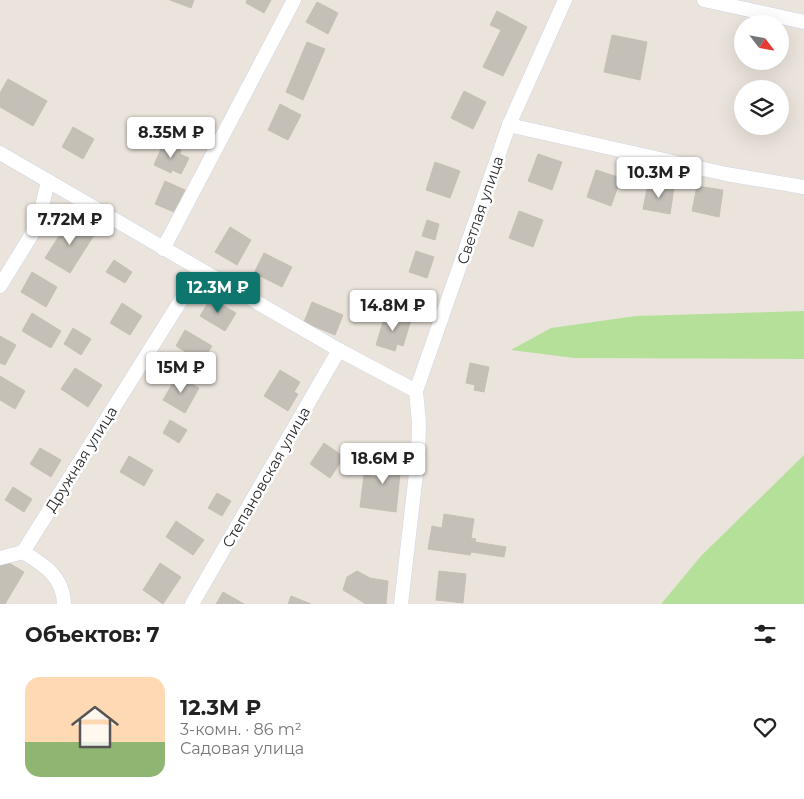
<!DOCTYPE html>
<html lang="ru">
<head>
<meta charset="utf-8">
<style>
  :root { --surface:#fff; --page:#f2f2f2; --text:#222; --muted:#767676; --line:#e0e0e0; --accent:#0f766e }
  body { margin:0; font-family:Montserrat,sans-serif; background:var(--page); color:var(--text); height:100vh; display:flex; flex-direction:column; font-size:19px; white-space:nowrap }
  * { box-sizing:border-box; margin:0 }
  p { font-size:16px; color:var(--muted) }
  .icon { flex:none; width:28px; height:28px; fill:none; stroke:currentColor; stroke-width:2; stroke-linecap:round; stroke-linejoin:round }
  .map { position:relative; height:604px; overflow:hidden }
  .side { display:flex; flex-direction:column; background:var(--surface); flex:1 }
  .side>* { flex:none }
  .needle { width:32px; rotate:121deg }
  .buttons { position:absolute; left:734px; top:15px; display:grid; gap:10px }
  .buttons a { display:grid; place-items:center; width:55px; height:55px; border-radius:50%; background:var(--surface); box-shadow:0 5px 20px #0002; font-size:25px }
  .price { position:absolute; translate:-50% -42px; padding:0 11px; border-radius:5px; background:#fff; color:#222; font-size:16px; line-height:32px; filter:drop-shadow(0 1px 2px #0008) }
  .price::after { content:''; position:absolute; left:50%; top:30px; width:15px; height:11px; margin-left:-8px; background:inherit; clip-path:polygon(0 0,100% 0,50% 100%) }
  .price.on { background:var(--accent); color:#fff }
  ul { padding:0; list-style:none }
  li { display:flex; align-items:center; gap:15px; height:125px; padding:0 25px }
  li+li { border-top:1px solid var(--line) }
  li span { display:grid; place-items:center; flex:none; width:140px; height:100px; border-radius:15px; color:#555 }
  li>.icon { margin-inline-start:auto }
  span .icon { width:60px; height:60px; fill:#fffc; stroke-width:1 }
  li b { font-size:21px }
  h2 { display:flex; justify-content:space-between; align-items:center; height:60px; padding:0 25px; font-size:21px }
  .map>svg:first-child { display:block }
  .green { fill:#b4e09a }
  .building { fill:#c4bfb7; stroke:#c6c0b6 }
  .lines { fill:none; stroke-linecap:round; stroke-linejoin:round }
  .street-casing { stroke:#d1d5e2; stroke-width:15 }
  .street { stroke:#fff; stroke-width:14 }
  .labels { text-anchor:middle; dominant-baseline:central; stroke-width:5; stroke-linejoin:round; paint-order:stroke }
  .street-label { font-size:15px; fill:#2a2a2a; stroke:#fff }
</style>
</head>
<body>
<div class="map">
<svg width="804" height="604" viewBox="0 0 804 604">
  <rect width="100%" height="100%" fill="#ebe4dc"/>
  <g class="green">
    <polygon points="804,311 804,359 574,358 511,350 551,328 636,316"/>
    <polygon points="804,455 804,604 661,604 701,556"/>
  </g>
  <g class="building">
    <polygon points="170,0 194,0 191,8"/>
    <polygon points="247,0 271,0 264,13 246,3"/>
    <polygon points="317,2 338,13 328,34 306,22"/>
    <polygon points="497,11 527,27 503,76 483,67 501,30 490,25"/>
    <polygon points="612,35 647,42 640,80 604,72"/>
    <polygon points="307,42 325,49 303,100 286,92"/>
    <polygon points="8,79 47,101 33,126 0,107 0,93"/>
    <polygon points="464,91 486,102 473,129 451,118"/>
    <polygon points="280,104 301,115 288,140 268,130"/>
    <polygon points="73,127 94,139 83,159 62,147"/>
    <polygon points="164,142 181,150 180,154 189,158 181,174 172,170 171,173 154,165"/>
    <polygon points="538,154 562,162 552,190 528,181"/>
    <polygon points="435,162 460,171 450,198 426,190"/>
    <polygon points="596,170 621,178 611,206 587,197"/>
    <polygon points="165,181 185,190 174,212 155,204"/>
    <polygon points="648,184 674,188 670,214 643,209"/>
    <polygon points="697,186 723,190 719,217 692,211"/>
    <polygon points="519,211 543,220 533,247 509,238"/>
    <polygon points="70,219 94,235 70,273 45,258"/>
    <polygon points="427,220 439,224 435,240 422,236"/>
    <polygon points="230,227 251,240 237,265 215,252"/>
    <polygon points="416,251 434,257 427,278 409,272"/>
    <polygon points="264,253 292,267 282,287 254,273"/>
    <polygon points="114,260 132,272 125,283 106,272"/>
    <polygon points="32,272 57,287 46,307 21,292"/>
    <polygon points="211,298 236,313 225,331 200,316"/>
    <polygon points="312,302 343,315 335,335 304,322"/>
    <polygon points="122,303 142,316 130,335 110,323"/>
    <polygon points="386,312 411,320 403,346 397,344 395,351 376,345"/>
    <polygon points="32,313 61,331 51,348 22,331"/>
    <polygon points="73,328 91,339 81,355 64,344"/>
    <polygon points="185,330 212,346 202,362 176,346"/>
    <polygon points="0,336 16,345 5,365 0,363"/>
    <polygon points="470,363 489,367 484,392 474,390 475,385 466,383"/>
    <polygon points="75,368 102,385 88,407 61,389"/>
    <polygon points="280,370 300,382 294,392 298,394 288,411 264,396"/>
    <polygon points="0,376 25,391 15,409 0,400"/>
    <polygon points="177,376 199,388 185,413 163,400"/>
    <polygon points="170,420 187,430 179,443 163,433"/>
    <polygon points="324,443 344,457 330,478 310,464"/>
    <polygon points="40,448 61,460 51,477 30,464"/>
    <polygon points="383,452 402,455 396,512 360,507 364,475 379,477"/>
    <polygon points="129,456 153,470 144,486 120,472"/>
    <polygon points="13,487 32,499 24,512 5,500"/>
    <polygon points="217,493 231,501 222,516 208,508"/>
    <polygon points="444,514 474,519 471,538 476,539 475,542 506,547 504,557 471,552 470,555 428,549 432,526 442,528"/>
    <polygon points="176,521 204,540 193,555 166,537"/>
    <polygon points="4,560 24,572 5,604 0,604 0,566"/>
    <polygon points="160,563 181,577 163,604 143,590"/>
    <polygon points="357,571 370,578 388,581 386,604 366,604 343,590 347,577"/>
    <polygon points="439,571 466,574 463,603 436,600"/>
    <polygon points="223,592 244,604 216,604"/>
    <polygon points="291,596 311,604 288,604"/>
  </g>
  <g class="lines">
    <g class="street-casing">
      <g id="street">
        <polyline points="704,0 804,22"/>
        <polyline points="509,125 726,174 804,187"/>
        <polyline points="0,153 339,350 416,391"/>
        <polyline points="163,249 294,0"/>
        <polyline points="0,286 32,234 39,219 48,181"/>
        <path d="M23 552C44 565 63 576 64 604"/>
        <polyline points="0,558 23,552 200,270"/>
        <polyline points="192,604 339,350"/>
        <polyline points="401,604 418,456 419,423 416,391 509,125 565,0"/>
      </g>
    </g>
    <use href="#street" class="street"/>
  </g>
  <g class="labels">
    <g class="street-label">
      <text transform="translate(480 210) rotate(-71)">Светлая улица</text>
      <text transform="translate(81 459) rotate(-58)">Дружная улица</text>
      <text transform="translate(266 477) rotate(-60)">Степановская улица</text>
    </g>
  </g>
</svg>
<div class="buttons">
<a><svg class="needle" viewBox="-14 -14 28 28"><path d="M0-13l5 13h-10z" fill="#e53935"/><path d="M0 13l5-13h-10z" fill="#767676"/></svg></a>
<a><svg class="icon" aria-label="layers" viewBox="0 0 24 24"><path d="M12 4l9 5-9 5-9-5zM3 14l9 5 9-5"/></svg></a>
</div>
<b class="price" style="left:171px;top:159px">8.35M ₽</b>
<b class="price" style="left:659px;top:199px">10.3M ₽</b>
<b class="price" style="left:70px;top:246px">7.72M ₽</b>
<b class="price on" style="left:218px;top:314px">12.3M ₽</b>
<b class="price" style="left:393px;top:332px">14.8M ₽</b>
<b class="price" style="left:181px;top:394px">15M ₽</b>
<b class="price" style="left:383px;top:485px">18.6M ₽</b>
</div>
<section class="side">
<h2>Объектов: 7<svg class="icon" aria-label="filters" viewBox="0 0 24 24"><path d="M4 7h16M4 17h16"/><circle cx="9" cy="7" r="2"/><circle cx="15" cy="17" r="2"/></svg></h2>
<ul>
<li><span style="background:linear-gradient(#ffd9b3 65%,#8fb573 0)"><svg class="icon" aria-label="home" viewBox="0 0 24 24"><path d="M3 11l9-7 9 7M6 9v11h12V9"/></svg></span><div><b>12.3M ₽</b><p>3-комн. · 86 m²</p><p>Садовая улица</p></div><svg class="icon" aria-label="heart" viewBox="0 0 24 24"><path d="M12 20l-8-8c-3-5 5-10 8-4 3-6 11-1 8 4z"/></svg></li>
</ul>
</section>
</body>
</html>
